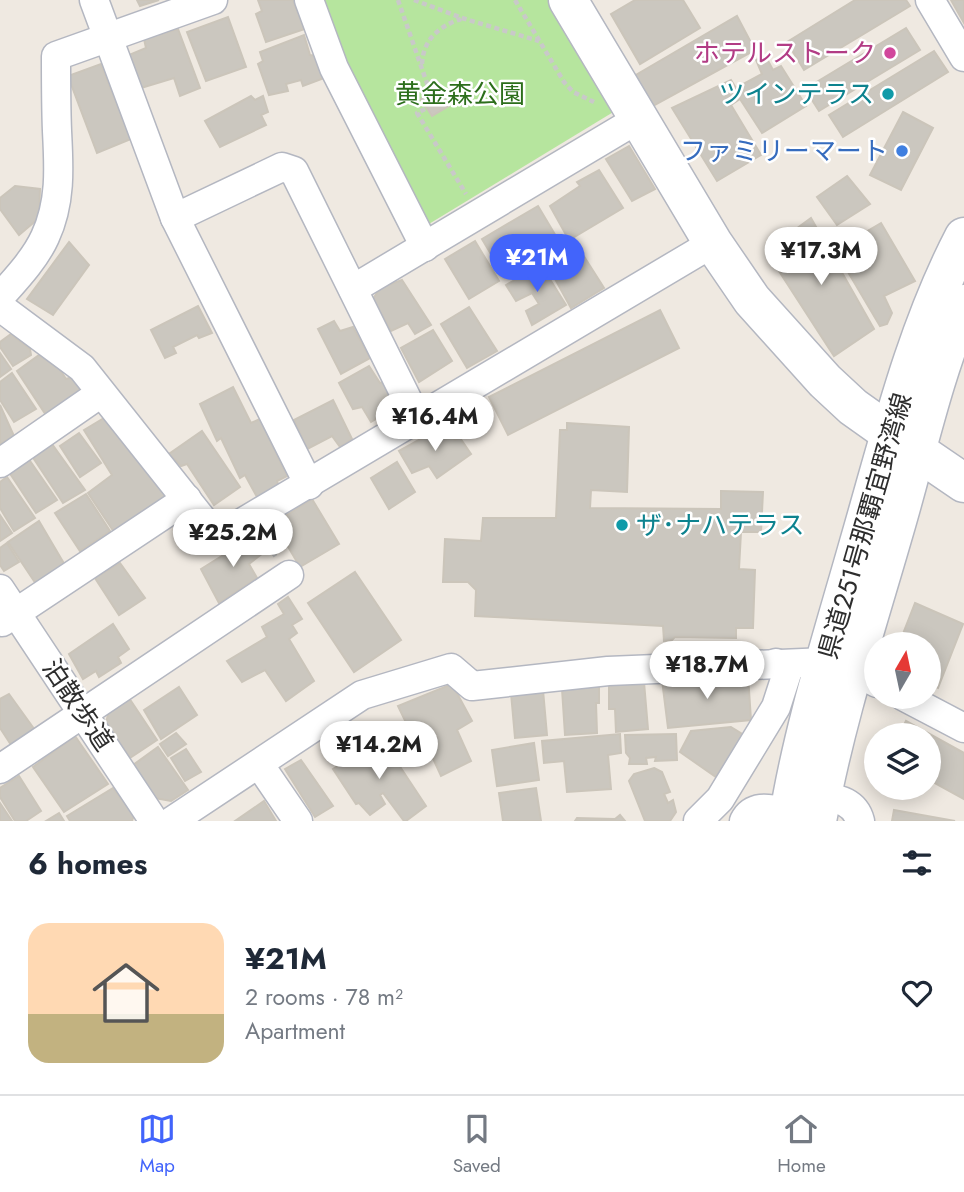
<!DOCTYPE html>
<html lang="en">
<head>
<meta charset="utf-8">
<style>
  :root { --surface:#fff; --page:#f2f2f3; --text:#1f2937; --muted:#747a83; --line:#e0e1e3; --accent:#4264fb }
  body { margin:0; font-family:Jost,"Noto Sans JP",sans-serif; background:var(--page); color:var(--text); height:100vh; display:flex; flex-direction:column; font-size:26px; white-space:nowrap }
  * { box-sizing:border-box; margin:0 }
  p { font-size:23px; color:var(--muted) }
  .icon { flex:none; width:38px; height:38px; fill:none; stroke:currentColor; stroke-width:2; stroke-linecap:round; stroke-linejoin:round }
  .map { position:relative; height:821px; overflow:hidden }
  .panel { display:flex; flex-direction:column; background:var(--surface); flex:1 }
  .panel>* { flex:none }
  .needle { width:46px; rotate:9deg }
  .fabs { position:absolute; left:864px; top:632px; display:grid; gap:14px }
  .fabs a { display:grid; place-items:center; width:77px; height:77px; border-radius:50%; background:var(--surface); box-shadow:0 4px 18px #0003; font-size:35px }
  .price { position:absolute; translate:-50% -60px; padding:0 16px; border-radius:24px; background:#fff; color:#222; font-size:23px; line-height:46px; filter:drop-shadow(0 2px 4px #0008) }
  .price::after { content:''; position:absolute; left:50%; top:42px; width:21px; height:16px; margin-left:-10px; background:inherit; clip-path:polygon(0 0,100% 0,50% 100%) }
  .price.on { background:var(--accent); color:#fff }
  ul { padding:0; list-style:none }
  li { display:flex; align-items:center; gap:21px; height:175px; padding:0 28px }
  li span { display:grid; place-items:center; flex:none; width:196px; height:140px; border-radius:21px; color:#555 }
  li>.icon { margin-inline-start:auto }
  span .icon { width:84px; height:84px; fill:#fffc; stroke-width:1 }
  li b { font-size:30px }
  h2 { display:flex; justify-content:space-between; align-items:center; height:84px; padding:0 28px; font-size:30px }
  .tab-bar { display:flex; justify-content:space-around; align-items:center; height:98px; border-top:2px solid var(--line); background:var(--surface); font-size:19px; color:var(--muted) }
  .tab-bar a { display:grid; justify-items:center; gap:4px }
  .tab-bar .on { color:var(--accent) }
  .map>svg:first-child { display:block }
  .green { fill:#b6e59e }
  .building { fill:#cbc7bf; stroke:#cbc5ba; stroke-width:2 }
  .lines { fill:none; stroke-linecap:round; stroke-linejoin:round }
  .street-casing { stroke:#b4b7c1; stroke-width:31 }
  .secondary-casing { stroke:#b4b7c1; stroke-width:41 }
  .path { stroke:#c9c9c9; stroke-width:4.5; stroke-dasharray:5 3.5; stroke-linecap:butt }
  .street { stroke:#fff; stroke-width:28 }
  .secondary { stroke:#fff; stroke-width:38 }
  .hotel-dot { fill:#d1479c; stroke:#fff; stroke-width:2.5 }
  .culture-dot { fill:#0f9aa8; stroke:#fff; stroke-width:2.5 }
  .shop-dot { fill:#3f7fe0; stroke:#fff; stroke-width:2.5 }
  .labels { text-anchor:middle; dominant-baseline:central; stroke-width:5; stroke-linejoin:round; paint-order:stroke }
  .hotel-label { font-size:26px; fill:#b23c85; stroke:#fff; text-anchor:end }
  .park-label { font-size:26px; fill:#2c6e1b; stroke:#fff }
  .culture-label { font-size:26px; fill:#0d838f; stroke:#fff; text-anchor:end }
  .shop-label { font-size:26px; fill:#366cbe; stroke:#fff; text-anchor:end }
  .street-label { font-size:26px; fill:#2e2e2e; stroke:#fff }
</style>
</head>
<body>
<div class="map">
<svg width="964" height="821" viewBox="0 0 964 821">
  <rect width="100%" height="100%" fill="#efe9e1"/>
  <polygon class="green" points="318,0 549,0 615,111 424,227 349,83"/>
  <g class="building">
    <polygon points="137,0 159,0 140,6"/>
    <polygon points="258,0 293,0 305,29 266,42 256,14 262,11"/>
    <polygon points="635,0 683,0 700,28 640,64 611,14"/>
    <polygon points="855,0 906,0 910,6 804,70 787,42"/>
    <polygon points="951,0 964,0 964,23"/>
    <polygon points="737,16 755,50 653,106 634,76"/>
    <polygon points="228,17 246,67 206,81 187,32"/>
    <polygon points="906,28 920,50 819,111 805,89"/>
    <polygon points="178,29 200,88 180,96 174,78 141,88 129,55 146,48 144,39"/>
    <polygon points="304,35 310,55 318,56 327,77 303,86 301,80 286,84 288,91 269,95 258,64 263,61 260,52"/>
    <polygon points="934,51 948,72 843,137 829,115"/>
    <polygon points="766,57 773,70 781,66 806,106 762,133 740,99 731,105 761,155 717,181 672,108 731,80 736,88 762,74 756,60"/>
    <polygon points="101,64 131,139 97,153 68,76"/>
    <polygon points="438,89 449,106 432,116 421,99"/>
    <polygon points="251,96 255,100 263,96 268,112 261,115 266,125 220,147 205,121"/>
    <polygon points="903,112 933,128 901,190 870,175"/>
    <polygon points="629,146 655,189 632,201 606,159"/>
    <polygon points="599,170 623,208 569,240 550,206 580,186 577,182"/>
    <polygon points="847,176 870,204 837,225 817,197"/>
    <polygon points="15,186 40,189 39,218 19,235 0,209 0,198"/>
    <polygon points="538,206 560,243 504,276 482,239"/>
    <polygon points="811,218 874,329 834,356 766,251"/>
    <polygon points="881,223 915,281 884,296 892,313 887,324 880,326 835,250"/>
    <polygon points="475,241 499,281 469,299 445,259"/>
    <polygon points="69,242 89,265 53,315 27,299"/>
    <polygon points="578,247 604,288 571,308 548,266"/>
    <polygon points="541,265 566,305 532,325 526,311 539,304 532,293 516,301 506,285"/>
    <polygon points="402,280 431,325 415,334 408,323 391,331 373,299 380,288"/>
    <polygon points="198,306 212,333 199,338 197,335 173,347 176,353 165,358 151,330"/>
    <polygon points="469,307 497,351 467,368 441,324"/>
    <polygon points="660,310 679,348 508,435 489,397"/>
    <polygon points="334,321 340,331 353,327 370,358 341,374 318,329"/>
    <polygon points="433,330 452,361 419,382 401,348"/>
    <polygon points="11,334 30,349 31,355 13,366 0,347 0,342"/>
    <polygon points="0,353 11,369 0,377"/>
    <polygon points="39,355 59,368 66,379 73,377 81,386 78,394 46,415 17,371"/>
    <polygon points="369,366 380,383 384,382 396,407 371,422 362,407 353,409 339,383"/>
    <polygon points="12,373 36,409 14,422 0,400 0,382"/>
    <polygon points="233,387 251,423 260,419 287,476 277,481 279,487 257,497 245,475 240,478 221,438 217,441 200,404"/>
    <polygon points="333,400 352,439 340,447 332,436 307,449 294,420"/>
    <polygon points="0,405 14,436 0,444"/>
    <polygon points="104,418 167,498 114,532 88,493 112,475 84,430"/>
    <polygon points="567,423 629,427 627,492 591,490 590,508 721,509 721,491 763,492 761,532 741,532 739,569 755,570 753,628 736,628 736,638 675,637 672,640 664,641 663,626 475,616 476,590 468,582 443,582 445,539 481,541 483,518 556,518 560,430 567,430"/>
    <polygon points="444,426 455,440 460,438 471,454 437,478 429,466 412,473 399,451"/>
    <polygon points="202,431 240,487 214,505 187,464 181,466 169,454"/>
    <polygon points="79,433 101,463 80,477 60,446"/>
    <polygon points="52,444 85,490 63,503 32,456"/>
    <polygon points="28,458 57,500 36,513 9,472"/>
    <polygon points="397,462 415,492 389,509 371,478"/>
    <polygon points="7,477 35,518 14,531 0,508 0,482"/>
    <polygon points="86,494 110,531 80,551 55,513"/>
    <polygon points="312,499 339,544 300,567 274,523"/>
    <polygon points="0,515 12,533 0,541"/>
    <polygon points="39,521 66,567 36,584 8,542"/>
    <polygon points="243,537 252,537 263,553 249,564 257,578 219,603 201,569 233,549 231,545"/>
    <polygon points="7,543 19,562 4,571 0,565 0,548"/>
    <polygon points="120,563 145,598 119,615 95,578"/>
    <polygon points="355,572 401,640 354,672 308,603"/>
    <polygon points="288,597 302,619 292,625 297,633 289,639 314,681 286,701 265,670 242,682 227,661 267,637 262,627 284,614 278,604"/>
    <polygon points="915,603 963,624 938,688 929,684 929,644 899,644"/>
    <polygon points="113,624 129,649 118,657 121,663 99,677 96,671 83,679 69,654"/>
    <polygon points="748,675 751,720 668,728 662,680"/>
    <polygon points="644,682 648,729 616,732 615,709 609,709 609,685"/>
    <polygon points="452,684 472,721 457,730 471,761 441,776 431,754 423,758 398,706"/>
    <polygon points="599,686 599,703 596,703 597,733 565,735 562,689"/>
    <polygon points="179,687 197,715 161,739 144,710"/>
    <polygon points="543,690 547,735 515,738 511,693"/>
    <polygon points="9,694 37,733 13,748 0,728 0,699"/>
    <polygon points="129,698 157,740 130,758 106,724 109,709"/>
    <polygon points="906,721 964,753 964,799 929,780 929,735 899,735"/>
    <polygon points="731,727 744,735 716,777 680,752 691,731"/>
    <polygon points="176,733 186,744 168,756 160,744"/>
    <polygon points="620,734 621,753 608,755 611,789 567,792 564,761 544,763 542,741"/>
    <polygon points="676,734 677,760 655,761 656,757 646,758 647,764 629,764 630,758 626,753 625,735"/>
    <polygon points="75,736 108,784 64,812 33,767"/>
    <polygon points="381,738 426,806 406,821 404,821 383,793 380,795 385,804 370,815 359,803 356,804 333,769"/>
    <polygon points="534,743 539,780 497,786 492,750"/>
    <polygon points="158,747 188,790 171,801 155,798 133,765"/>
    <polygon points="186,749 201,772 185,781 171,758"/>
    <polygon points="301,760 333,806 315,817 285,769"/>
    <polygon points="654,768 662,772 670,792 664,794 668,803 673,800 676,812 670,821 645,821 629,781 634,774"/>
    <polygon points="19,776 41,811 26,821 15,821 0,797 0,788"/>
    <polygon points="113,788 134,815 132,821 70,821 67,816"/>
    <polygon points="536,788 541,821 503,821 499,793"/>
    <polygon points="264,801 276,821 235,821"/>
    <polygon points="0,803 12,821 0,821"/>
    <polygon points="894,810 955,821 892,821"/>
    <polygon points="59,813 64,821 46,821"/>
    <polygon points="620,815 625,821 575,821 577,818 615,819"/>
  </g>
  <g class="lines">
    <g class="street-casing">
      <g id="street">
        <polyline points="94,0 175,218 309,485"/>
        <polyline points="309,0 334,68 425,247"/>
        <polyline points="930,0 964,57"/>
        <polyline points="175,218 282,167 294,171 417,419"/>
        <polyline points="353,289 638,119"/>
        <path d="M0 297C16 279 35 259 45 237 61 203 59 168 57 131 56 106 56 81 56 56L213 0"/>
        <polyline points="0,307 82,368 210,529 228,531 713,243"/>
        <polyline points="0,463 101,393"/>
        <polyline points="0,589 154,821"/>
        <polyline points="2,622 187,499"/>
        <polyline points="854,671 877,683"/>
        <polyline points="903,696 964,728"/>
        <polyline points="259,764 298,821"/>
        <polyline points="0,769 289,575"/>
        <path d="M822 796C839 799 855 802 860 821"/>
        <polyline points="172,821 362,695 451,668 472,686 608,671 826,662"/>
        <polyline points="698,821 720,799 776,707 787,673 776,663"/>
        <path d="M744 821C753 803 772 809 789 812"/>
      </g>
    </g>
    <g class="secondary-casing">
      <g id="secondary">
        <polyline points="568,0 713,243 752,300 825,381 853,407 891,434"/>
        <polyline points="917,451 964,483"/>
        <path d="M788 821C803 727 833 635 859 543 889 440 914 333 964 237"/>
        <path d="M817 821C835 722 867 625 895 528 917 453 933 376 964 304"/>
      </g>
    </g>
    <g class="path">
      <polyline points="398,0 428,86"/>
      <polyline points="414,0 462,18 539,41"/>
      <polyline points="515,0 564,82 573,92 594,102"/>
      <path d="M422 64C423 40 439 26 461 19"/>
      <polyline points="425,109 417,113 466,194"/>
      <polyline points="263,538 276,557"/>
    </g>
    <use href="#street" class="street"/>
    <use href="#secondary" class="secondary"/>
  </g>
  <circle class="hotel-dot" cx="890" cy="53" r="7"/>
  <g class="culture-dot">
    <circle cx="888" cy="94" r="7"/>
    <circle cx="622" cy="525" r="7"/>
  </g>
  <circle class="shop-dot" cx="902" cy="151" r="7"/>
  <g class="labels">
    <g class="hotel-label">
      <text x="876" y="53">ホテルストーク</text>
    </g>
    <g class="park-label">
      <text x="460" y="94">黄金森公園</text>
    </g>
    <g class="culture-label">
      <text x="874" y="94">ツインテラス</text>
      <text x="636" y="525" text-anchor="start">ザ･ナハテラス</text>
    </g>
    <g class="shop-label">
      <text x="888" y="151">ファミリーマート</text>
    </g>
    <g class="street-label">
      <text transform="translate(865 526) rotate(-74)">県道251号那覇宜野湾線</text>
      <text transform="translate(78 705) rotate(56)">泊散歩道</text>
    </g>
  </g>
</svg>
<div class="fabs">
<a><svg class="needle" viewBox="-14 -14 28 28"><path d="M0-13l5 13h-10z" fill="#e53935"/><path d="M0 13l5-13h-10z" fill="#747a83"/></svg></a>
<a><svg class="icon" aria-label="layers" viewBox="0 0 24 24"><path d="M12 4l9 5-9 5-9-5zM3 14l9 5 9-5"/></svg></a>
</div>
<b class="price" style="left:821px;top:287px">¥17.3M</b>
<b class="price on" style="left:537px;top:294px">¥21M</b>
<b class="price" style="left:435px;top:453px">¥16.4M</b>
<b class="price" style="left:233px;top:569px">¥25.2M</b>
<b class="price" style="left:707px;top:701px">¥18.7M</b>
<b class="price" style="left:379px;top:781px">¥14.2M</b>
</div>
<section class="panel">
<h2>6 homes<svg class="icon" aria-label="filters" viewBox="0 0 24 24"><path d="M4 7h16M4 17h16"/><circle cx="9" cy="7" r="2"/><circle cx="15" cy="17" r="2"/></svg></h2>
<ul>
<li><span style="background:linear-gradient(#ffd9b3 65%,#c2b280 0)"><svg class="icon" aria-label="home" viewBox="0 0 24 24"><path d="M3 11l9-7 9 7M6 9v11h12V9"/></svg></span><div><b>¥21M</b><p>2 rooms · 78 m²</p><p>Apartment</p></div><svg class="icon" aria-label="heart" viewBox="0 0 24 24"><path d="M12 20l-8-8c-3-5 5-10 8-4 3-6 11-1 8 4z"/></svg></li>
</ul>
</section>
<nav class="tab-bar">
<a class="on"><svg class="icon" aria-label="map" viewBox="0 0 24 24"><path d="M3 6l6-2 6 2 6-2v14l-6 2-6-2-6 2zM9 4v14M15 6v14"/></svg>Map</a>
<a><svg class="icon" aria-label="saved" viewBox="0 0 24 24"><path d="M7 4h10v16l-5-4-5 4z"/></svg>Saved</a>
<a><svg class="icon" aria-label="home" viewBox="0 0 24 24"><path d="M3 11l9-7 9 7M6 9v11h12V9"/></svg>Home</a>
</nav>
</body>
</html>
